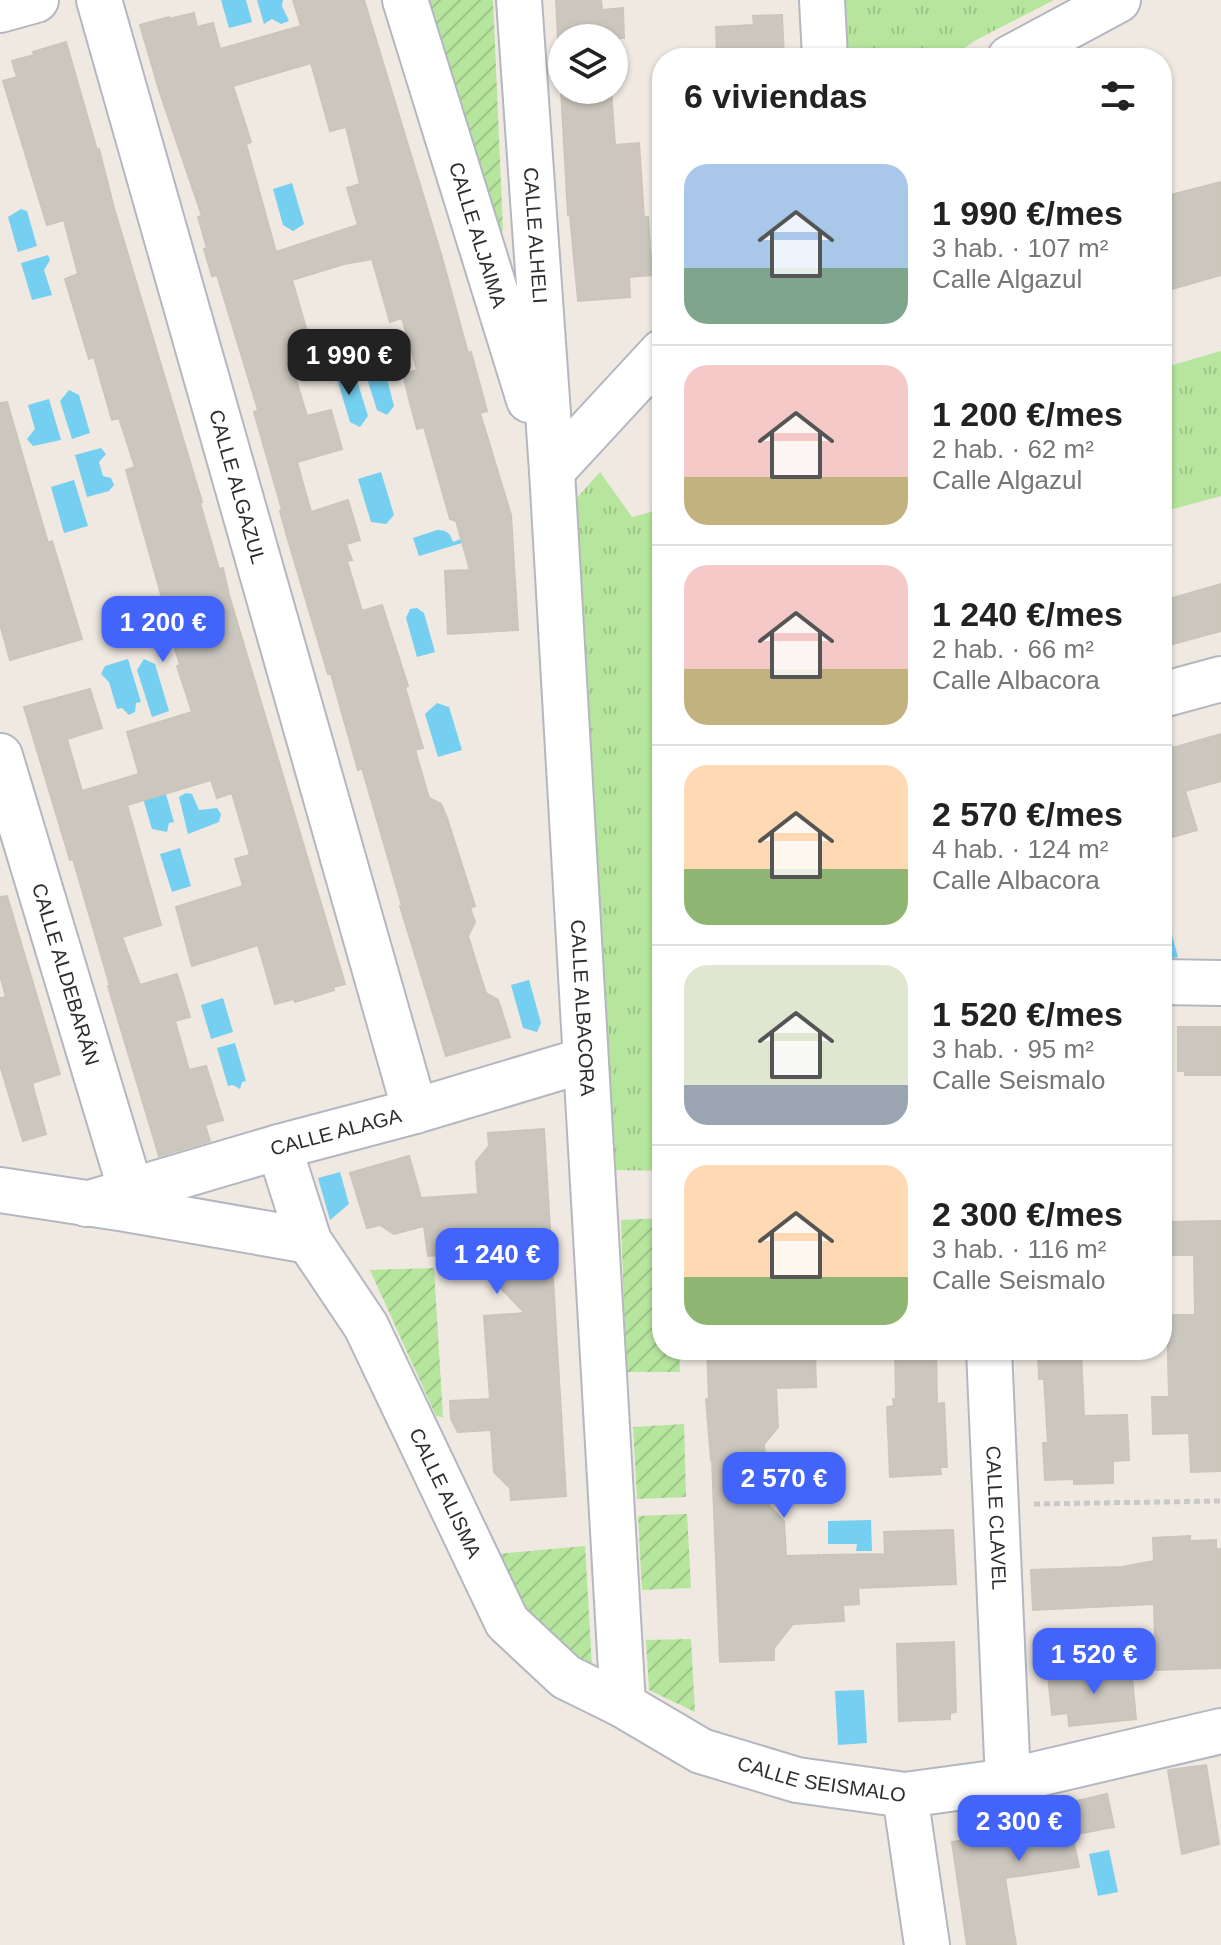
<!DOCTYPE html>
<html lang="es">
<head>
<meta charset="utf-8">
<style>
  :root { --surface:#fff; --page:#f2f2f2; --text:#222; --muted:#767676; --line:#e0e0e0; --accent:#4264fb }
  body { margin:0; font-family:Helvetica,sans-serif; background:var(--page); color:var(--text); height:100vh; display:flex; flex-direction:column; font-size:30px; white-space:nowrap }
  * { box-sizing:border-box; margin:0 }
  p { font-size:26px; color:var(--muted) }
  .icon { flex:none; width:44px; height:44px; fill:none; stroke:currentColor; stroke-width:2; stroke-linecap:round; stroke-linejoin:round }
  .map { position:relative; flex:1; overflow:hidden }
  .details { position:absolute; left:652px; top:48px; width:520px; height:1312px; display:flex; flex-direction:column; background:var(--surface); border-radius:32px; box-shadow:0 2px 6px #0004 }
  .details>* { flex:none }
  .controls { position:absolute; left:548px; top:24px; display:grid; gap:16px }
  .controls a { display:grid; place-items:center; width:80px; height:80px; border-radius:50%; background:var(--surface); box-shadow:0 2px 6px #0004; font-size:40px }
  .price { position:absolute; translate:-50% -68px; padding:0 18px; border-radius:16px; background:var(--accent); color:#fff; font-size:26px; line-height:52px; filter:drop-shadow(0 2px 4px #0008) }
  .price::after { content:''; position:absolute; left:50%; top:48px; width:24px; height:18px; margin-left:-12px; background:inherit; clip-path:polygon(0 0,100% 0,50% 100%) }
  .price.active { background:#222; color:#fff }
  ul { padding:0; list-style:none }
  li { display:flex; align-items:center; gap:24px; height:200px; padding:0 32px }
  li+li { border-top:2px solid var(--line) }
  li span { display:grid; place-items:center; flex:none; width:224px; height:160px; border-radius:24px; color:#555 }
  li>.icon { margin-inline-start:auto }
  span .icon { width:96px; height:96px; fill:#fffc; stroke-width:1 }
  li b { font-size:34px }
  h2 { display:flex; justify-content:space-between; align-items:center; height:96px; padding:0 32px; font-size:34px }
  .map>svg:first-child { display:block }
  .park { fill:url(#park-tufts) }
  .garden { fill:url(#garden-furrows) }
  .water { fill:#75cff0 }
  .building { fill:#cbc7bf; stroke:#cbc5ba; stroke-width:2; fill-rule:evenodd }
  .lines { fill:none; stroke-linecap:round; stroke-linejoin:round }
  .minor-casing { stroke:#b4b7c1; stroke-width:48 }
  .path { stroke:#c9c9c9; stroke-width:5; stroke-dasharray:6 4; stroke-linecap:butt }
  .minor { stroke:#fff; stroke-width:44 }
  .labels { text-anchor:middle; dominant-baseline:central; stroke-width:6; stroke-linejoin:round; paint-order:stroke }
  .street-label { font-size:20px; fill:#2e2e2e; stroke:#fff }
</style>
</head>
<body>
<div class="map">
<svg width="1221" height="1945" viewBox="0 0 1221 1945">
  <defs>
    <pattern id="park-tufts" width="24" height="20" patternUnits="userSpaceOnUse" patternTransform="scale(2)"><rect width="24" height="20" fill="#b6e59e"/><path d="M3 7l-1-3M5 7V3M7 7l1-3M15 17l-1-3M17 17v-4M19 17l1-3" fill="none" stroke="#9dc588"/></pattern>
    <pattern id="garden-furrows" width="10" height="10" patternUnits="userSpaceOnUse" patternTransform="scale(2)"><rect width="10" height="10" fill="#b6e59e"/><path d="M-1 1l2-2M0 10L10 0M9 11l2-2" fill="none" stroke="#9dc588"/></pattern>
  </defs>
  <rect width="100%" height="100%" fill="#efe9e1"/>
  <g class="park">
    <polygon points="843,0 1054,0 976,40 950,58 847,58"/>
    <polygon points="1221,351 1221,496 1162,512 1162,368"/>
    <polygon points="600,472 632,517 662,509 662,1171 616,1170 575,500"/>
  </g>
  <g class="garden">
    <polygon points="425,0 493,0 503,231 493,234"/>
    <polygon points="662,1218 662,1350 679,1350 680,1372 626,1372 621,1220"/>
    <polygon points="434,1268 443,1417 436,1416 370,1270"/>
    <polygon points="684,1424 686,1497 637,1499 633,1427"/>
    <polygon points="687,1514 691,1588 642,1590 638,1516"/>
    <path d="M585 1546 592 1667C583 1663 571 1659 563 1653 530 1628 513 1591 497 1554Z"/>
    <polygon points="691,1639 695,1712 649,1690 646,1640"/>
  </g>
  <g class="water">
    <polygon points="221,0 246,0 252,22 229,28"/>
    <polygon points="257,0 283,0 282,6 289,21 281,24 272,19 264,24"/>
    <polygon points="292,183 304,224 293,231 283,225 273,189"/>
    <polygon points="21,209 27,211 37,246 18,252 8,217"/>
    <polygon points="48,255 50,260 44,270 52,295 32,300 21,263"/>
    <polygon points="384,367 394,406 387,415 377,410 365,372"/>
    <polygon points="355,374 368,416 360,427 350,422 337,379"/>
    <polygon points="69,390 79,395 90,433 72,439 60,401"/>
    <polygon points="49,399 61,440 33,446 27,439 35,429 28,405"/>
    <polygon points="101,448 106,454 99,462 103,476 111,478 114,485 109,491 87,497 75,455"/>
    <polygon points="381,472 394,515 386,524 371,522 358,479"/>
    <polygon points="74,480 88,526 64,533 51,487"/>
    <path d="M437 530C447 530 450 533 453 542L461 539 462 543 419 556 413 538Z"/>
    <polygon points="131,600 144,601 154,635 130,642 122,606"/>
    <polygon points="417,608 424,613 435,652 417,657 406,618 410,609"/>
    <polygon points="128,659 141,702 136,703 135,712 129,715 122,708 117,709 109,682 101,674 105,666"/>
    <polygon points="144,659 155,664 169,711 152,717 137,670"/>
    <polygon points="437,703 449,707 462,750 438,757 425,714"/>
    <polygon points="162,781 174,822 169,823 167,832 152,829 140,788"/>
    <polygon points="186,793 192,794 199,810 217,808 221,814 219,822 188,834 179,797"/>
    <polygon points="180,848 191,886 172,892 160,854"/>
    <polygon points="1166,913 1178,957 1162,961 1162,914"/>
    <polygon points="529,980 541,1023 537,1032 523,1028 511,985"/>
    <polygon points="223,998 233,1032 211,1039 201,1005"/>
    <polygon points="235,1043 246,1081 242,1082 240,1089 233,1085 228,1086 217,1048"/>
    <polygon points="340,1172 349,1204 330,1220 318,1178"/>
    <polygon points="871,1520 872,1551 856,1551 857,1544 828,1544 828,1521"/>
    <path d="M1076 1632 1099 1636 1107 1646C1095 1665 1084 1663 1064 1660L1055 1649 1062 1638Z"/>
    <polygon points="864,1690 867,1743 838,1745 835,1691"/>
    <polygon points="1109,1850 1118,1892 1098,1896 1089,1854"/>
  </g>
  <g class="building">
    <path d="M293 0H364L441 254 468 353 471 352 487 411 480 413 511 515 518 630 448 634 445 571 470 570 456 521 450 519 424 427 417 429 409 399 403 374 417 370 402 318 390 322 372 259 344 264 292 280 309 338 294 342 299 357 290 360 307 416 331 410 342 449 297 462 311 512 348 500 360 540 346 544 352 560 347 561 362 611 382 605 408 686 405 687 423 748 415 750 429 798 441 804 447 818 475 906 470 908 475 922 468 936 482 981 486 993 498 1000 510 1037 446 1056 400 906H402L362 768 358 770 331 674H328L288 540 280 511 282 510 254 412 258 410 217 275 212 276 204 249 207 248 198 217 202 216 160 93 140 25 169 17V19L194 13 197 27 213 23 220 49 301 26ZM311 63 330 131 346 127 360 184 347 188 358 225 276 252 246 144 251 142 233 86Z"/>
    <polygon points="556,0 601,0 602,10 623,8 624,38 558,38"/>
    <polygon points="782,15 784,58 717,58 716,27 754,25 753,16"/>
    <polygon points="66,42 97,150 99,149 114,208 202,502 200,503 219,569 223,568 229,595 345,984 333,987 334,990 295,1002 294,999 275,1004 258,945 192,966 176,907 243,886 235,859 250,855 232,793 217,798 211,780 127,805 161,925 122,937 140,985 177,974 190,1017 175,1021 189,1070 206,1066 223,1120 205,1125 210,1141 159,1156 108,986 110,986 73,859 70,860 24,707 90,689 102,728 67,739 82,791 139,774 127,732 192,712 177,666 180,665 164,612 166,612 126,470 135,467 119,418 112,420 94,357 89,359 65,279 78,274 64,220 47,225 3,81 17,77 12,61 34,55 33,52"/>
    <polygon points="561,90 611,90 615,145 639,143 644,217 648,217 652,275 629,277 630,297 578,301 570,215 568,215"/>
    <polygon points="1221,182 1221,275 1162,292 1162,197"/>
    <polygon points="7,402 48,543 52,541 82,639 10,660 0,624 0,403"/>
    <polygon points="1221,584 1221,631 1162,647 1162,601"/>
    <polygon points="1221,734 1221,781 1185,791 1197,830 1162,840 1162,738 1169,737 1172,748"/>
    <polygon points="7,896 60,1074 32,1083 46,1134 23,1141 0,1065 0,998 6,997 0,975 0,897"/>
    <polygon points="1178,1027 1221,1027 1221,1075 1185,1075 1185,1071 1178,1071"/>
    <polygon points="544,1129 566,1496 511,1500 510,1488 494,1472 491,1430 458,1432 451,1419 450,1401 490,1399 484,1316 525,1313 488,1275 487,1260 482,1260 482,1252 428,1256 424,1226 394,1234 380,1225 367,1228 350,1173 409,1156 421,1198 478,1194 476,1162 489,1146 488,1133"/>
    <polygon points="1221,1221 1221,1471 1191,1472 1189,1433 1153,1434 1152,1397 1169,1397 1167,1315 1195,1315 1194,1255 1167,1255 1166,1222"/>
    <polygon points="707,1350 815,1351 816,1387 776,1388 778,1427 764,1444 769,1506 784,1521 786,1556 820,1555 823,1558 823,1555 885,1554 884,1532 953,1530 956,1584 858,1588 859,1604 843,1605 844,1621 793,1624 774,1648 774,1660 720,1662 712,1460 711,1460 706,1399 709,1399"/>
    <polygon points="895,1350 936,1350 937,1404 944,1403 947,1467 940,1467 941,1474 890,1477 887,1407 894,1406 893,1399 896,1399"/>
    <polygon points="1038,1350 1081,1350 1084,1416 1127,1415 1129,1460 1113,1461 1113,1483 1074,1484 1074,1479 1045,1480 1043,1443 1048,1443 1044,1379 1039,1379"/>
    <polygon points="1190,1536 1190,1541 1216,1540 1216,1549 1221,1549 1221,1668 1156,1670 1154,1604 1033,1610 1031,1570 1122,1567 1154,1561 1153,1538"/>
    <polygon points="954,1642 956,1712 950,1713 950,1719 899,1721 897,1644"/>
    <polygon points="1131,1666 1136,1719 1069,1726 1068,1713 1052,1715 1048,1675"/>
    <polygon points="1206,1765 1219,1844 1182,1854 1168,1770"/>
    <polygon points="1107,1794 1114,1827 1072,1835 1079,1867 1005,1878 1016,1945 967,1945 952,1842 996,1835 995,1827 1056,1812 1055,1806"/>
  </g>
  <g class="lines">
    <g class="minor-casing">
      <g id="minor">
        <path id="s1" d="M99 0 415 1111"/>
        <path id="s2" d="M405 0 529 400"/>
        <path id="s3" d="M519 0 552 471 623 1705"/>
        <polyline points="822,0 825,58"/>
        <polyline points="0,10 36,0"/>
        <polyline points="1010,58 1118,0"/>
        <polyline points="552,471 662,352"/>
        <polyline points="1162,695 1221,679"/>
        <path id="s4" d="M0 756 131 1191"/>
        <polyline points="1162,982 1221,983"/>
        <path id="s5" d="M279 1147 309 1241 366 1326 507 1622 566 1677 623 1705 701 1751 797 1780 905 1795 1008 1781 1221 1731"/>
        <polyline points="0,1190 126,1209 309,1241"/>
        <path id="s6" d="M86 1204 279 1147 415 1111 585 1060"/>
        <path id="s7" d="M989 1350 1008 1781"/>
        <polyline points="905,1795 927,1945"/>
      </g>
    </g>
    <polyline class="path" points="1034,1504 1221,1501"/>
    <use href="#minor" class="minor"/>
  </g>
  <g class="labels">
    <g class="street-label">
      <text stroke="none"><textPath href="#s2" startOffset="246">CALLE ALJAIMA</textPath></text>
      <text stroke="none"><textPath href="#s3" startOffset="236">CALLE ALHELI</textPath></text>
      <text stroke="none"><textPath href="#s1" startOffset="506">CALLE ALGAZUL</textPath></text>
      <text stroke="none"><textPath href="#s4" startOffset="228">CALLE ALDEBARÁN</textPath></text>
      <text stroke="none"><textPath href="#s3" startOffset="1010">CALLE ALBACORA</textPath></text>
      <text stroke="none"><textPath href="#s6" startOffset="260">CALLE ALAGA</textPath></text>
      <text stroke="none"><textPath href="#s5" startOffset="386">CALLE ALISMA</textPath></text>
      <text stroke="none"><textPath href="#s7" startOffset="168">CALLE CLAVEL</textPath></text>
      <text stroke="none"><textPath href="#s5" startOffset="888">CALLE SEISMALO</textPath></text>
    </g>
  </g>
</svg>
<div class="controls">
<a><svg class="icon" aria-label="layers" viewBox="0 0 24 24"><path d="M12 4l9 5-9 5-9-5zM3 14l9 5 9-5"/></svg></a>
</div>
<b class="price active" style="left:349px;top:397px">1 990 €</b>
<b class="price" style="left:163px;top:664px">1 200 €</b>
<b class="price" style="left:497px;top:1296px">1 240 €</b>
<b class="price" style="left:784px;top:1520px">2 570 €</b>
<b class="price" style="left:1094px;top:1696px">1 520 €</b>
<b class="price" style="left:1019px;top:1863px">2 300 €</b>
<section class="details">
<h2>6 viviendas<svg class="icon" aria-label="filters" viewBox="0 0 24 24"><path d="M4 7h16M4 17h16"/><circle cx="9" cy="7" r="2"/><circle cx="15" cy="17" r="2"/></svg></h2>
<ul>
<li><span style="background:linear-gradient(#a9c7e8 65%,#7fa58c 0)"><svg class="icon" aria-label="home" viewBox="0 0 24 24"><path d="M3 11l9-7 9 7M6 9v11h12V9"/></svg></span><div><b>1 990 €/mes</b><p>3 hab. · 107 m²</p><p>Calle Algazul</p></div></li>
<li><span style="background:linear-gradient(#f6c9c9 70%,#c2b280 0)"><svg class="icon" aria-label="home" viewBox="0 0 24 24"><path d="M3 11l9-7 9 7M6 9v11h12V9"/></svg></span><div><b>1 200 €/mes</b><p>2 hab. · 62 m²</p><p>Calle Algazul</p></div></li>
<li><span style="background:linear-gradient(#f6c9c9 65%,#c2b280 0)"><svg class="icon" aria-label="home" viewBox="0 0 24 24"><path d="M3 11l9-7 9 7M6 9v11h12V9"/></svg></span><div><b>1 240 €/mes</b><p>2 hab. · 66 m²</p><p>Calle Albacora</p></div></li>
<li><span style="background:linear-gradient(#ffd9b3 65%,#8fb573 0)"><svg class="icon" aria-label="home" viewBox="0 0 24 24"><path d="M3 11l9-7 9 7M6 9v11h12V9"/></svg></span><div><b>2 570 €/mes</b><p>4 hab. · 124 m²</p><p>Calle Albacora</p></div></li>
<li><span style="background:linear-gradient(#dfe7d0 75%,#9aa5b1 0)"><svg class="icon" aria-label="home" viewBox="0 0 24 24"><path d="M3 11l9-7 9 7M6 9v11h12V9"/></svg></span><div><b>1 520 €/mes</b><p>3 hab. · 95 m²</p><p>Calle Seismalo</p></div></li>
<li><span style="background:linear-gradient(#ffd9b3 70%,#8fb573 0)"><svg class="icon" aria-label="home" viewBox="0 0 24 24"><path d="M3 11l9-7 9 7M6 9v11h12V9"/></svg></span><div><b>2 300 €/mes</b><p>3 hab. · 116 m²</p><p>Calle Seismalo</p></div></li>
</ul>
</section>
</div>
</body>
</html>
